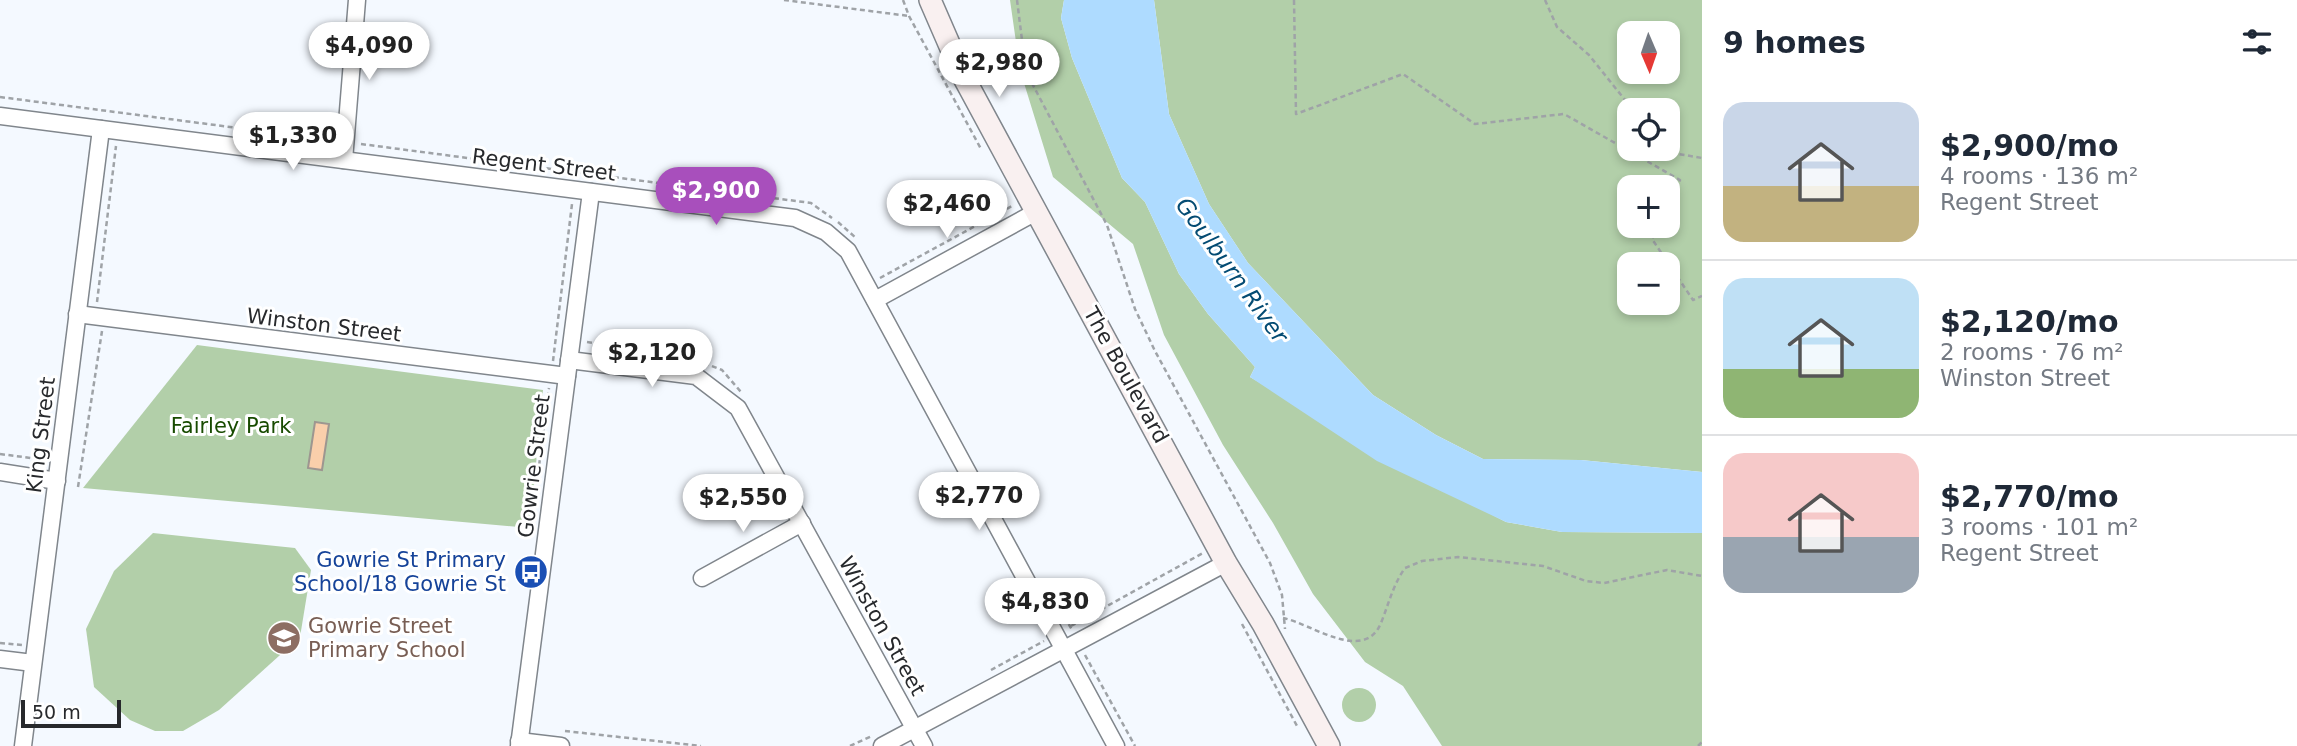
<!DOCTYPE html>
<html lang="en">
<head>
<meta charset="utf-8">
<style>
  :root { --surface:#fff; --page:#f2f2f3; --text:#1f2937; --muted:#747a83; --line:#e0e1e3; --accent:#a84fbc }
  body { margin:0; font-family:"DejaVu Sans",sans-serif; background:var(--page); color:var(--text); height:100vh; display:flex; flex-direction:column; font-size:26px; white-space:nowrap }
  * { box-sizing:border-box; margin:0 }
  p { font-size:23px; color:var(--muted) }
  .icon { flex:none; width:38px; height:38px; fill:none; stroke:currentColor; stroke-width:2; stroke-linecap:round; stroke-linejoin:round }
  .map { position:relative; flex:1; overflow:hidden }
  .drawer { display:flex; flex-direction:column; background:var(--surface); width:595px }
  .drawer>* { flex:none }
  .needle { width:46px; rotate:178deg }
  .buttons { position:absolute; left:1617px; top:21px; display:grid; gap:14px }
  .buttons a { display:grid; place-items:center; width:63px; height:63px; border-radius:14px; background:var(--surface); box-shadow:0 4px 10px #0003; font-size:35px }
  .scale { position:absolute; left:21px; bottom:18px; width:100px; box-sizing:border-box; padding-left:7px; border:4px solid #27292c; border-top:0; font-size:19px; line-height:24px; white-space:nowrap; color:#27292c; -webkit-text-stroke:5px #fff; paint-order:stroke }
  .price { position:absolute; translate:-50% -60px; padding:0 16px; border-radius:24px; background:#fff; color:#222; font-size:23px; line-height:46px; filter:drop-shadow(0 2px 4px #0008) }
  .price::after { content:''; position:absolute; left:50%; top:42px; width:21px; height:16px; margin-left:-10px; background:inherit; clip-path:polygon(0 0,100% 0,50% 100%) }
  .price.on { background:var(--accent); color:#fff }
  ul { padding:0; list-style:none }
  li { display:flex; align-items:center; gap:21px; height:175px; padding:0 21px }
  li+li { border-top:2px solid var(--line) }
  li span { display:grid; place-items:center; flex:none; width:196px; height:140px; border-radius:21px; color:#555 }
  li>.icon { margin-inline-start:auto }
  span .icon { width:84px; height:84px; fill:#fffc; stroke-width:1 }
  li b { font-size:30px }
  h2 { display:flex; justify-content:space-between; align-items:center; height:84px; padding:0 21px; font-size:30px }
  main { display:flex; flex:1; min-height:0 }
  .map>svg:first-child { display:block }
  .green { fill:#b2cfa9; fill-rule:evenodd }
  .water { fill:#aedbff }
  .building { fill:#facfab; stroke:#9d9690; stroke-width:2 }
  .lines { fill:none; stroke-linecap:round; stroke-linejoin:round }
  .street-casing { stroke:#80868c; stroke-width:19 }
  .secondary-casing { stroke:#80868c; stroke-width:24 }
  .path { stroke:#9fa3a7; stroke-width:2.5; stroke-dasharray:5 3.5; stroke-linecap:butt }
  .street { stroke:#fff; stroke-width:16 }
  .secondary { stroke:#f9f0f0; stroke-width:21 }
  .labels { text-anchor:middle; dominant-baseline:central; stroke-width:6; stroke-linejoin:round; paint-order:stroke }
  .street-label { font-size:21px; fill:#27292c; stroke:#fff }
  .park-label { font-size:21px; fill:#184b00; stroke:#fff }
  .transit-label { font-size:21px; fill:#164399; stroke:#fff; text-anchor:end }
  .education-label { font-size:21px; fill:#785e54; stroke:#fff; text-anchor:start }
  .water-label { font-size:23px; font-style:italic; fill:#034b73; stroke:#fff }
</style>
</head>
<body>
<main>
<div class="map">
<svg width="1702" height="746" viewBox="0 0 1702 746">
  <rect width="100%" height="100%" fill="#f4f9ff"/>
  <g class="green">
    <polygon points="1010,0 1064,0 1061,18 1072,58 1122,178 1145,202 1179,274 1208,314 1255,367 1250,377 1443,489 1506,522 1562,532 1702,533 1702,746 1442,746 1403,686 1365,662 1313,594 1273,523 1223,445 1164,335 1133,244 1053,177 1020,70"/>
    <path d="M1154 0H1702V472L1581 460 1483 459 1436 435 1373 395 1248 263 1209 204 1169 114ZM1629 33H1668V72H1629ZM1629 110H1668V149H1629ZM1629 187H1668V226H1629ZM1629 264H1668V303H1629Z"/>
    <polygon points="197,345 543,390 530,528 83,488"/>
    <polygon points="153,533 295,548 311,570 300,637 219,710 183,731 155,731 130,720 94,687 86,629 114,571"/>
    <circle cx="1359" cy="705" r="17"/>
  </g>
  <polygon class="water" points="1064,0 1154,0 1169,114 1209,204 1248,263 1373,395 1436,435 1483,459 1581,460 1702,472 1702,533 1562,532 1506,522 1377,461 1250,377 1255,367 1208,314 1179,274 1145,202 1122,178 1072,58 1061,18"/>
  <polygon class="building" points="315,422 329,424 322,470 308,468"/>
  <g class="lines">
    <g class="street-casing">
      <g id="street">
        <polyline points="0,116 795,218 826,232 848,251 1116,746"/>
        <polyline points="344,160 357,0"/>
        <polyline points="875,300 1036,212"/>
        <polyline points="77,314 567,376"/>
        <polyline points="569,360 696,376 738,408 924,746"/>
        <polyline points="0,472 57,481"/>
        <polyline points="702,578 802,523"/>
        <polyline points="0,659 33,663"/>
        <polyline points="519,741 561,746"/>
        <polyline points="23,746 101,129"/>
        <polyline points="519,746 591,192"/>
        <polyline points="882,746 1226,563"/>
      </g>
    </g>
    <g class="secondary-casing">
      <polyline id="secondary" points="930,0 963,76 1226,563 1263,624 1329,746"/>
    </g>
    <g class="path">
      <polyline points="784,0 909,16"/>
      <polyline points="903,0 909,16 981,149"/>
      <polyline points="1017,0 1026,72 1107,225 1135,309 1155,351 1270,563 1282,595 1285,629"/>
      <polyline points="1294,0 1296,114 1403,74 1475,124 1564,114 1680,180 1668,206"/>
      <polyline points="1545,0 1557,27 1589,55 1633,110"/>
      <polyline points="0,97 330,140"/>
      <polyline points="361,144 811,203 832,218"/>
      <polyline points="1664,149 1667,152 1702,158"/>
      <polyline points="838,222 856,238"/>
      <polyline points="1658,226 1652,239 1693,300 1702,296"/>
      <polyline points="880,278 1012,206"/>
      <polyline points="97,302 116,146"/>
      <polyline points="587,342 685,356 697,360"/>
      <polyline points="553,361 572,204"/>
      <polyline points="704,363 722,370 741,392"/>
      <polyline points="0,454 46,460"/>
      <polyline points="537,482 549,388"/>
      <polyline points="78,487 102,331"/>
      <polyline points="1048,587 1072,630"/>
      <path d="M1283 618C1310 623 1364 664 1381 623 1389 603 1393 585 1405 568L1422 561 1458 557 1543 566 1586 581 1604 583 1667 570 1702 576"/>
      <polyline points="1242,624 1297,726"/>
      <polyline points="1071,626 1203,553"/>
      <polyline points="0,643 22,645"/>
      <polyline points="1085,655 1135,746"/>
      <polyline points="991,670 1044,641"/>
      <polyline points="565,731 701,746"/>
      <polyline points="850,746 872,736"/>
      <polyline points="1698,746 1702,742"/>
    </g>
    <use href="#street" class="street"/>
    <use href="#secondary" class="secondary"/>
  </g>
  <defs>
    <g id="bus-disc" transform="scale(1.75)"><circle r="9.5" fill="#1a4fb4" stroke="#fff"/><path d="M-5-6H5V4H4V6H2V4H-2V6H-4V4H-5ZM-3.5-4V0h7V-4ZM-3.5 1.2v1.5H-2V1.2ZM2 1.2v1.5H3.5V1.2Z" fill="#fff"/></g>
    <g id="school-disc" transform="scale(1.75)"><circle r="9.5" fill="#8d6e63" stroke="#fff"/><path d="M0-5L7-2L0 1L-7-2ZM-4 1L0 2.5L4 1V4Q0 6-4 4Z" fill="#fff"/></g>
  </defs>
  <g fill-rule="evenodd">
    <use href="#bus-disc" x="531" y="572"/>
    <use href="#school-disc" x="284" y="638"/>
  </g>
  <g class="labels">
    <g class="street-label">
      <text transform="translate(544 165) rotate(7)">Regent Street</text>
      <text transform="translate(324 325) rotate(7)">Winston Street</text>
      <text transform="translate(1126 375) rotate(61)">The Boulevard</text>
      <text transform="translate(41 435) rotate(-83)">King Street</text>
      <text transform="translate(534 466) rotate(-83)">Gowrie Street</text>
      <text transform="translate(882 626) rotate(61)">Winston Street</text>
    </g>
    <g class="park-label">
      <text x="231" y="426">Fairley Park</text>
    </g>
    <g class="transit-label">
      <text x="506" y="560">Gowrie St Primary<tspan x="506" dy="24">School/18 Gowrie St</tspan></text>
    </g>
    <g class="education-label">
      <text x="308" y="626">Gowrie Street<tspan x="308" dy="24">Primary School</tspan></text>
    </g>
    <g class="water-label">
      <text transform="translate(1232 270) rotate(54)">Goulburn River</text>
    </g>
  </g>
</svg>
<div class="buttons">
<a><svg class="needle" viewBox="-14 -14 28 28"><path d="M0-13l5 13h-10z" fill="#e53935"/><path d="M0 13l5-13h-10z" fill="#747a83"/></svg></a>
<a><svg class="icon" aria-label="locate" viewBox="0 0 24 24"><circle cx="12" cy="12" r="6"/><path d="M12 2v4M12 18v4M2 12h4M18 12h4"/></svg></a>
<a>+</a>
<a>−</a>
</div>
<div class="scale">50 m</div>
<b class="price" style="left:369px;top:82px">$4,090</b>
<b class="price" style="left:999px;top:99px">$2,980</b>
<b class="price" style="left:293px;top:172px">$1,330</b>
<b class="price on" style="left:716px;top:227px">$2,900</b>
<b class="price" style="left:947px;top:240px">$2,460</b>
<b class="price" style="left:652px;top:389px">$2,120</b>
<b class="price" style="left:979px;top:532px">$2,770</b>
<b class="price" style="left:743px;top:534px">$2,550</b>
<b class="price" style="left:1045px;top:638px">$4,830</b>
</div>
<section class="drawer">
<h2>9 homes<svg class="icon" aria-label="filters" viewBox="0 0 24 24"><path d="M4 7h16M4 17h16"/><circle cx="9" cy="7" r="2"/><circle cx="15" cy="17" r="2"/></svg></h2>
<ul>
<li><span style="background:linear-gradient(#c9d6e8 60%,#c2b280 0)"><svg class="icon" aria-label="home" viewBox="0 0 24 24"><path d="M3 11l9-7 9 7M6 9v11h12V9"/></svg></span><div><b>$2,900/mo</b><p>4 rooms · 136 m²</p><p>Regent Street</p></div></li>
<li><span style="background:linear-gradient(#bfe0f5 65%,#8fb573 0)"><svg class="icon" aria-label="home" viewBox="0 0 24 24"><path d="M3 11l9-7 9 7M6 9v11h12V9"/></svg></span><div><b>$2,120/mo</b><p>2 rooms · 76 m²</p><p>Winston Street</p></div></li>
<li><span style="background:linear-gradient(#f6c9c9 60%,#9aa5b1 0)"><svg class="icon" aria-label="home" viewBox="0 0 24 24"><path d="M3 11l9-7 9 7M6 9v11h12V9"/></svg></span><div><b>$2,770/mo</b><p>3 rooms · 101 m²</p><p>Regent Street</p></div></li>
</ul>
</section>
</main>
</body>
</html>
